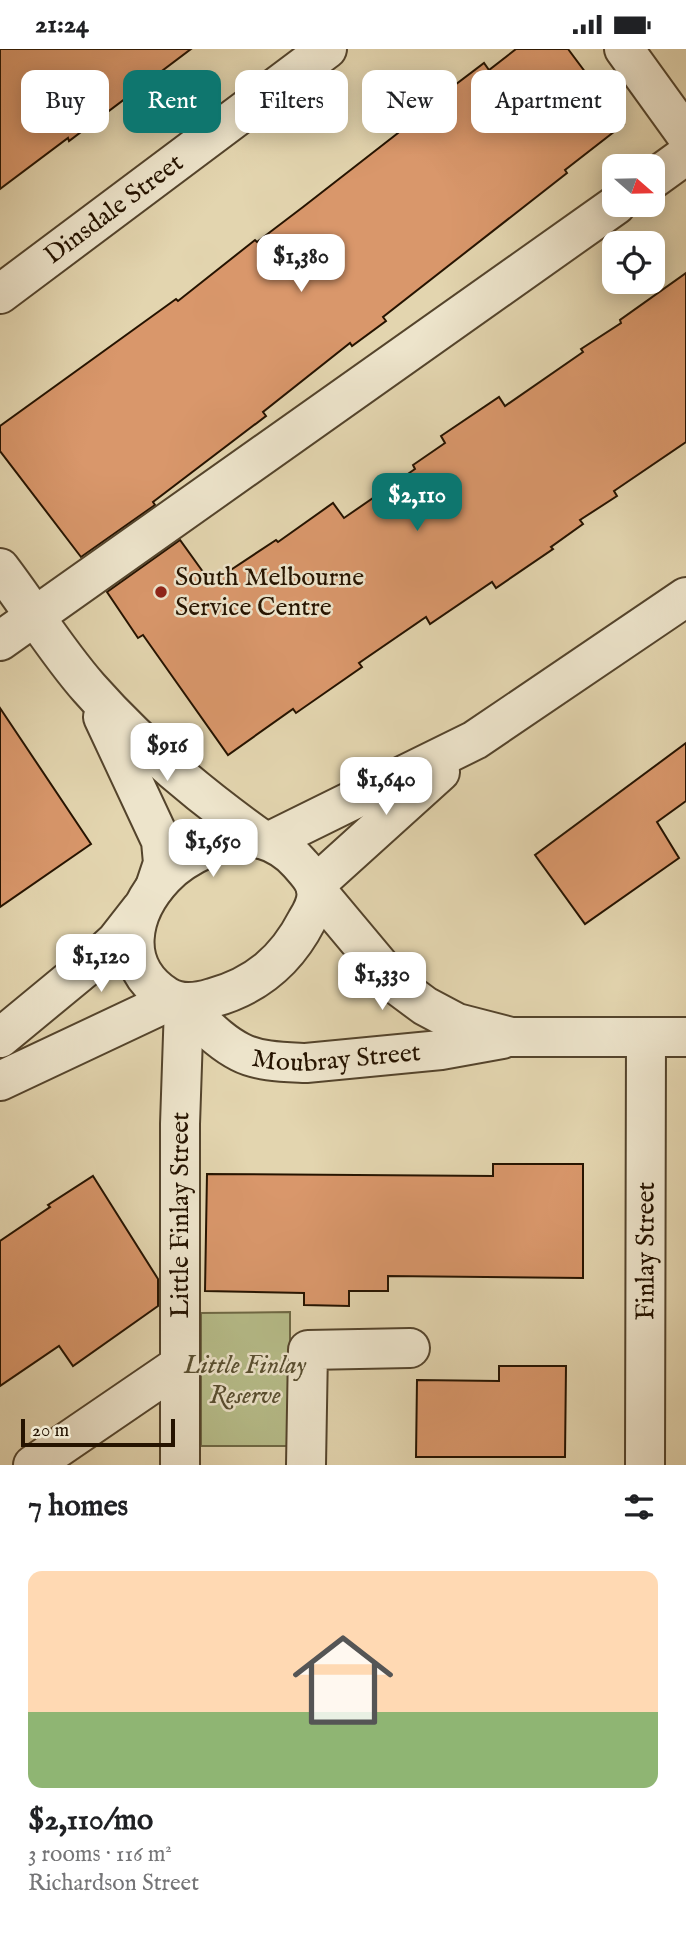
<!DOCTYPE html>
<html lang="en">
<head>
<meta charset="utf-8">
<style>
  :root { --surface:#fff; --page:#f6f6f6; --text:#202124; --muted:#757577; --line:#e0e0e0; --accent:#0f766e }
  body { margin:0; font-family:"IM FELL English",serif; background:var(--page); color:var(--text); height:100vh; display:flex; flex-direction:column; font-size:26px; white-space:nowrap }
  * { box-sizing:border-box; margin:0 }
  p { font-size:23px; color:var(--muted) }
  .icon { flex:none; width:38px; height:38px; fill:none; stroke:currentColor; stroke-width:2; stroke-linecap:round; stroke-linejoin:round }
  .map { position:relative; height:1416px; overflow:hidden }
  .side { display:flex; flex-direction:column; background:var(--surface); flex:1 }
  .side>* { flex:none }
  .guide { position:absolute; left:21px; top:21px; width:644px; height:63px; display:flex; gap:14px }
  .needle { width:46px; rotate:110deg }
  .buttons { position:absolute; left:602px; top:105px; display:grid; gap:14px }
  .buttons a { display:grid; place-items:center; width:63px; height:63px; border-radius:14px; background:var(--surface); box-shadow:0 4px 18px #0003; font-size:35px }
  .scale { position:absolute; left:21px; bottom:18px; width:154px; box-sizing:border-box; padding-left:7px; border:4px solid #251300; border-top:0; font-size:19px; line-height:24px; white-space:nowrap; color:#251300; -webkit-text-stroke:5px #ede4cb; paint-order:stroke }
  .price { position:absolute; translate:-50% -60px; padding:0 16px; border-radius:14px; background:#fff; color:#222; font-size:23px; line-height:46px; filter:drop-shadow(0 2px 4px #0008) }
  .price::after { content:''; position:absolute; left:50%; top:42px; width:21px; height:16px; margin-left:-10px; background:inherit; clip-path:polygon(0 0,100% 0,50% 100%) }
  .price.selected { background:var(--accent); color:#fff }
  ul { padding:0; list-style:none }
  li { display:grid; align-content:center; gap:14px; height:371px; padding:0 28px }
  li+li { border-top:2px solid var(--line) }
  li span { display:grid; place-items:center; height:217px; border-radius:14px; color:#555 }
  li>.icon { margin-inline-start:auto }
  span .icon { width:126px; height:126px; fill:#fffc; stroke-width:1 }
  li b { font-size:30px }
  h2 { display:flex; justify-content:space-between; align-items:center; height:84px; padding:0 28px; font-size:30px }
  .pill { padding:0 24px; border-radius:14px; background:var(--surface); box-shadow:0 4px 18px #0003; font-size:24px; line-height:63px }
  .pill.selected { background:var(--accent); color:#fff }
  .status { display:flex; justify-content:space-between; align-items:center; height:49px; padding:0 35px; background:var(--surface); direction:ltr }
  .status svg { height:19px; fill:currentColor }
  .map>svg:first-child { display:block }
  .green { fill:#b6bc89; stroke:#6e6844; stroke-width:2 }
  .building { fill:#d9976b; stroke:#251300; stroke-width:2 }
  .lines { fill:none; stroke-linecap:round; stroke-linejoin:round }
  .minor-casing { stroke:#54442c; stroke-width:42 }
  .minor { stroke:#ede4cb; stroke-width:38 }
  .poi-dot { fill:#8f2418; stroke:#ede4cb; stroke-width:2.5 }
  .labels { text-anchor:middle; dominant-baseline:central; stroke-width:5; stroke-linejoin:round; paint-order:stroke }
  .street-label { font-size:26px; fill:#251300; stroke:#ede4cb }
  .poi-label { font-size:26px; fill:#251300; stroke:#ede4cb; text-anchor:start }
  .park-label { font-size:26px; font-style:italic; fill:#584e30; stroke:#ede4cb }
</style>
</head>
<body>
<div class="status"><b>21:24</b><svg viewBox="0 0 49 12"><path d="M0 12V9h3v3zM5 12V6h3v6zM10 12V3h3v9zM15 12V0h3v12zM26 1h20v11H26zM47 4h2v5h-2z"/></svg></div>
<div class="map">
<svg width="686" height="1416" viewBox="0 0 686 1416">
  <rect width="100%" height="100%" fill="#e3d5af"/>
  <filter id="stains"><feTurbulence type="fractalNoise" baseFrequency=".00286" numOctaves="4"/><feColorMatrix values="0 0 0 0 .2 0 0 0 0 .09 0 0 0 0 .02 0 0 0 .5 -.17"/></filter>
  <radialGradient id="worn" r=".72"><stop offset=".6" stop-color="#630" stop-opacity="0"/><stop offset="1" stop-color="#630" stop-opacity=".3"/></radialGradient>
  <polygon class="green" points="290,1263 290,1397 201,1397 201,1264"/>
  <g class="building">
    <polygon points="0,0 191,0 69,92 68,89 0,140"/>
    <polygon points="516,0 568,0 624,75 565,121 567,124 383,268 386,272 352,297 350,294 263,363 266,367 153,453 155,456 81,508 0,402 0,377 176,250 178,252 255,191 257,193 303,158 398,84 422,61 484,14 489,21"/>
    <polygon points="686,224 686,393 614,442 617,447 580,471 583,475 551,498 553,500 496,539 492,533 430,575 426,568 359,614 362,618 296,664 293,660 228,706 143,586 138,589 107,543 180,491 211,534 276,491 278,493 333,454 344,469 415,420 413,416 445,394 441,387 499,348 505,357 583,303 581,300 621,274 620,271"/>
    <polygon points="0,659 91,795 0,858"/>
    <polygon points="686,694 686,752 657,773 679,809 585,875 535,806"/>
    <polygon points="493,1115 583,1115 583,1229 388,1227 388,1242 349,1242 349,1257 304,1256 304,1244 205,1242 207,1125 493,1127"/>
    <polygon points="93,1127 158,1230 158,1257 73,1317 59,1297 0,1337 0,1192 50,1158 48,1156"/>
    <polygon points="499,1317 566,1317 565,1408 416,1408 417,1331 499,1332"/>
  </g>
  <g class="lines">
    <g class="minor-casing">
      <g id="minor">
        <polyline points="624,0 686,86"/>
        <polyline points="653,130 686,106"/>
        <path id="s1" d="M0 245 327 0"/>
        <path d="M0 519C29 557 58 604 89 639 140 697 198 745 261 790"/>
        <polyline points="0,592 616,156"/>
        <polyline points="103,668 161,792 163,814 155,838"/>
        <path d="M254 788C272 792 287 800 299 814 306 822 315 831 316 841 318 851 312 863 307 871 286 912 256 937 212 949 196 954 180 956 166 947 119 917 130 864 164 828 183 807 226 787 254 788Z"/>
        <polyline points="270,792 475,691 686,548"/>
        <polyline points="315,836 440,723"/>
        <polyline points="317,842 394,934 425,957 457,974 511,988 686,988"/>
        <path id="s2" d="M179 953C199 969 216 991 240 1003 259 1013 285 1013 306 1014L441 1001 502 990"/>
        <polyline points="0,989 103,904 116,892 141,860"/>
        <polyline points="0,1032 172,951"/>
        <polyline points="33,1416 178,1317"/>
        <path id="s3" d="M180 1416V1075L184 957"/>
        <polyline points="306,1416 308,1301 410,1299"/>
        <path id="s4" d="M645 1416 646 989"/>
      </g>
    </g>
    <use href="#minor" class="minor"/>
  </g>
  <circle class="poi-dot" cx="161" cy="543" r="7"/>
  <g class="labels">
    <g class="street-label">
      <text stroke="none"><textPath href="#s1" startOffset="142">Dinsdale Street</textPath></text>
      <text stroke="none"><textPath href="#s2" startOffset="177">Moubray Street</textPath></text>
      <text stroke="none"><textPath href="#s3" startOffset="250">Little Finlay Street</textPath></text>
      <text stroke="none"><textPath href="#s4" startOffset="214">Finlay Street</textPath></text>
    </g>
    <g class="poi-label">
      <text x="175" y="528">South Melbourne<tspan x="175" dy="30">Service Centre</tspan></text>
    </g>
    <g class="park-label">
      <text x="245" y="1316">Little Finlay<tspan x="245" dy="30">Reserve</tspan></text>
    </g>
  </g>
  <rect width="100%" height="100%" filter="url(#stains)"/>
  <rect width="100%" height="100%" fill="url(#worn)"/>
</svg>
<div class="buttons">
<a><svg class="needle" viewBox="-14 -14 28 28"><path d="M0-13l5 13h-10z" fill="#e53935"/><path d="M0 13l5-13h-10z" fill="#757577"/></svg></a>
<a><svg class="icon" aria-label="locate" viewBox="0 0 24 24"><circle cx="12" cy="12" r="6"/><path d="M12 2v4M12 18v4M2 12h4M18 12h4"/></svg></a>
</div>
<div class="scale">20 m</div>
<b class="price" style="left:301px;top:245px">$1,380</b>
<b class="price selected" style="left:417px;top:484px">$2,110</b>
<b class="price" style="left:167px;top:734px">$916</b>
<b class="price" style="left:386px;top:768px">$1,640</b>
<b class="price" style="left:213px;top:830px">$1,650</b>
<b class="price" style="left:101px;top:945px">$1,120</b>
<b class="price" style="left:382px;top:963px">$1,330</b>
<div class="guide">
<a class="pill">Buy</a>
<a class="pill selected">Rent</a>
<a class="pill">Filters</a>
<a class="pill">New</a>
<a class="pill">Apartment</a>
</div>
</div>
<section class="side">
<h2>7 homes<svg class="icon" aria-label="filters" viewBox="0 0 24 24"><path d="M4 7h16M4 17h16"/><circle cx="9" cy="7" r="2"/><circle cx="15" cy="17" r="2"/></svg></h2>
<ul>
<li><span style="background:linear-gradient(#ffd9b3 65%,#8fb573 0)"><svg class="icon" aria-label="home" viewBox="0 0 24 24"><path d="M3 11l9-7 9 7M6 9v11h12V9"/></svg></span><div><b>$2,110/mo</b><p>3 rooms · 116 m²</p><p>Richardson Street</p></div></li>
</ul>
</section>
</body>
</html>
